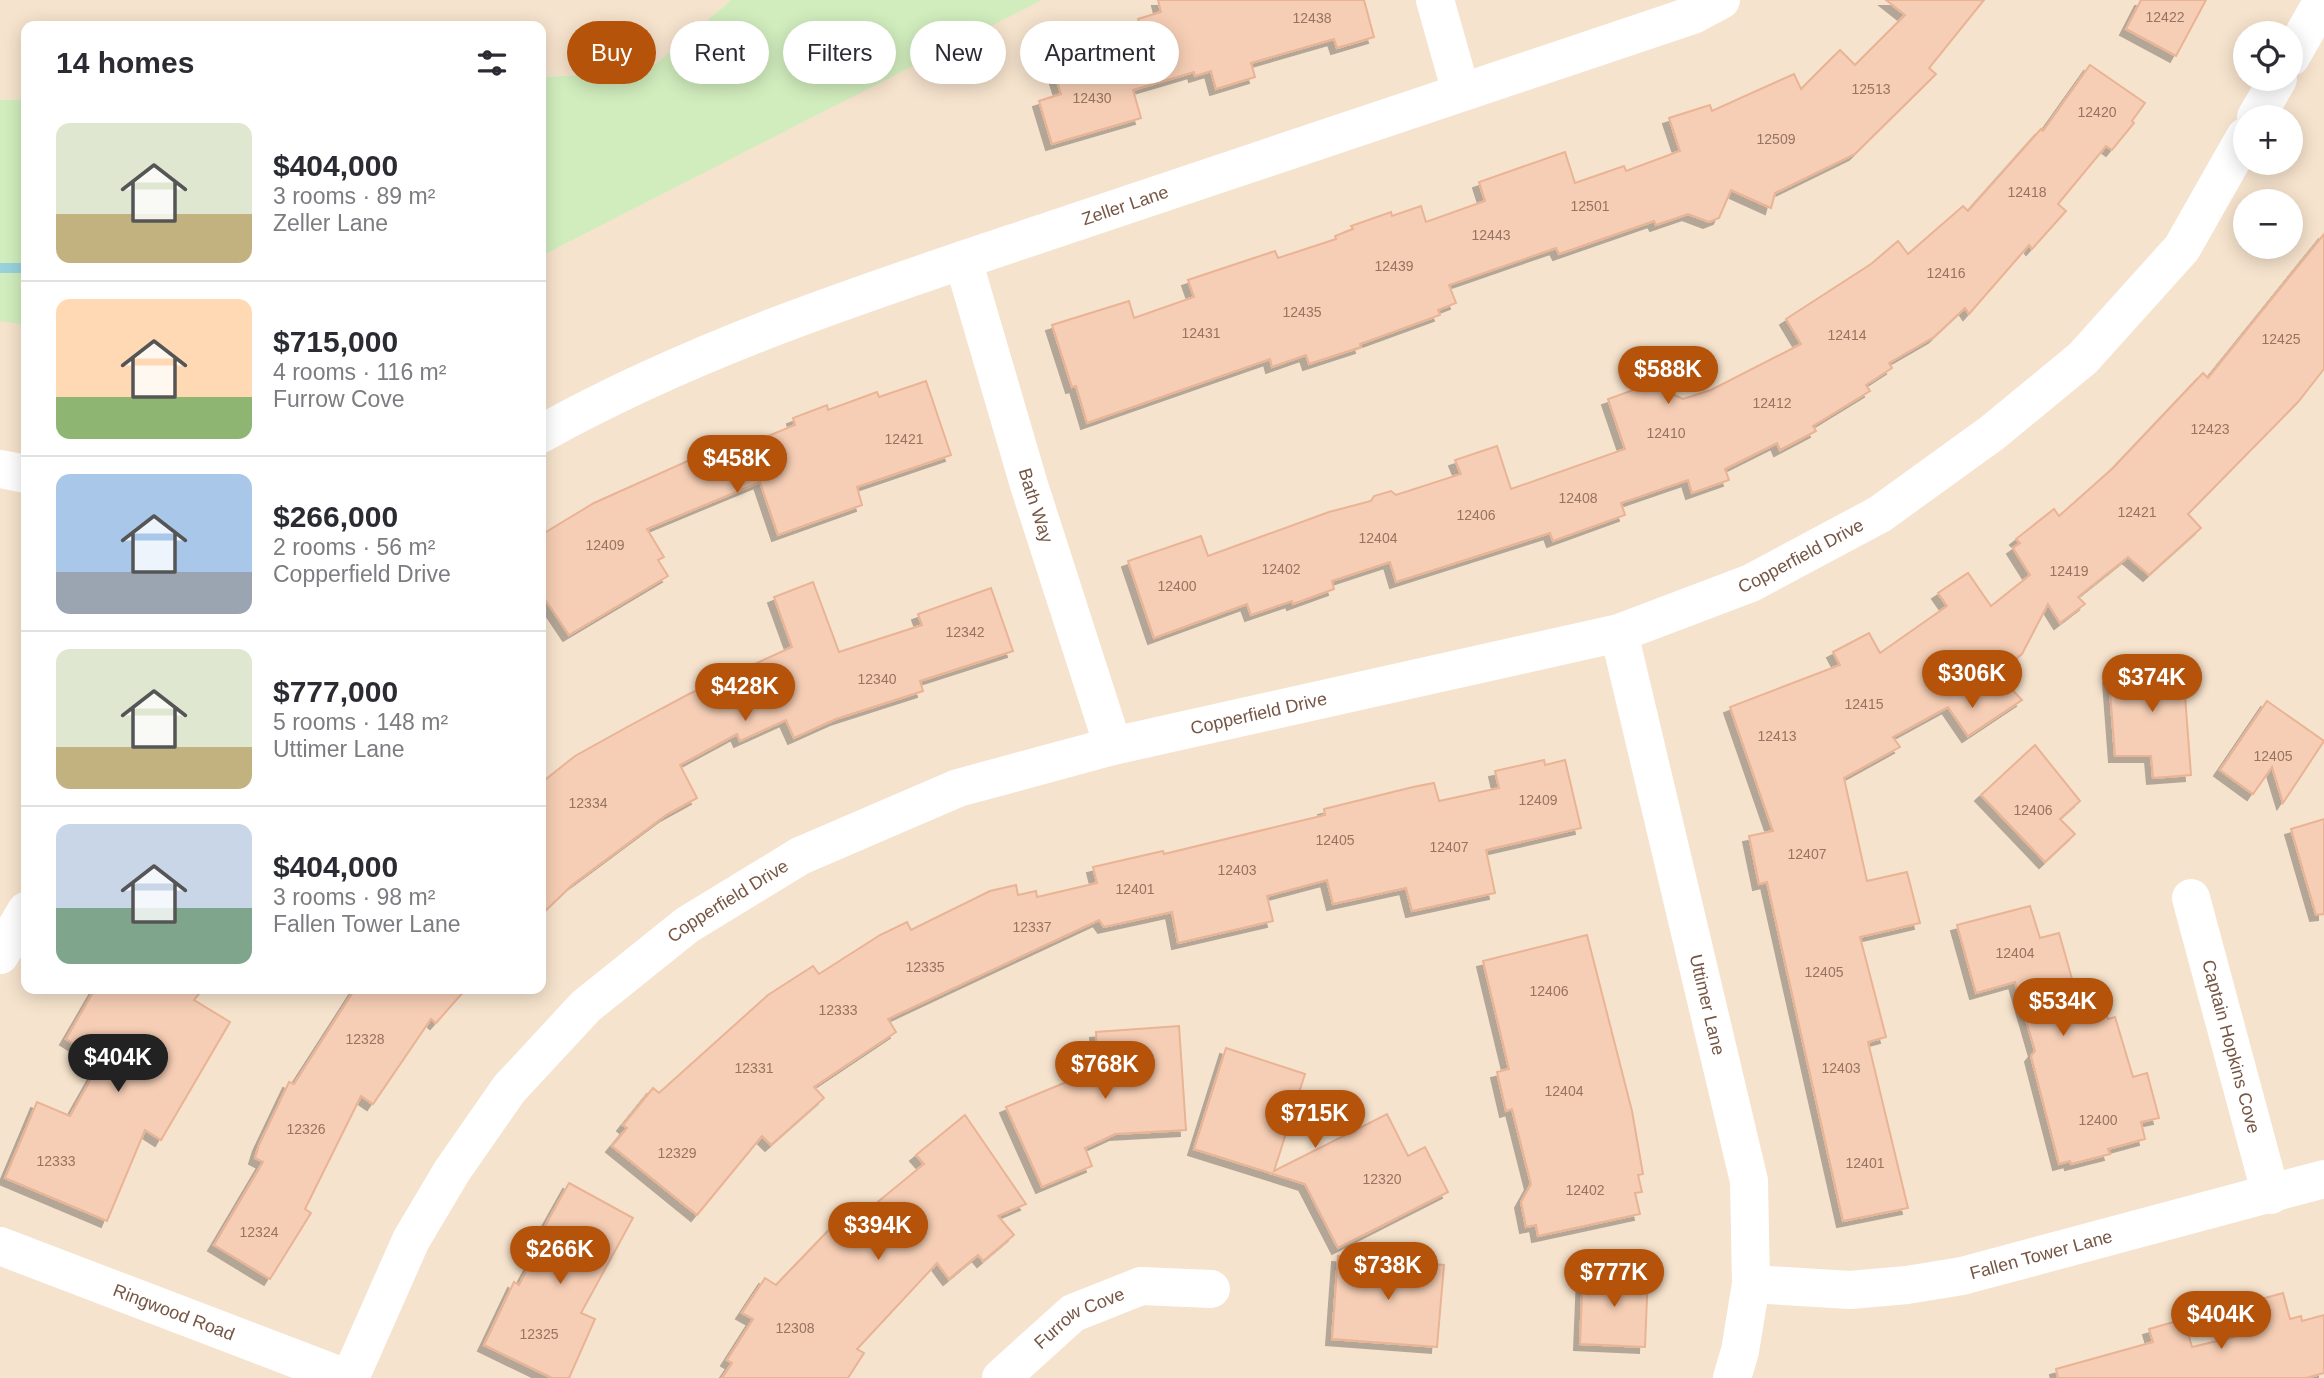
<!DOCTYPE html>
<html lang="en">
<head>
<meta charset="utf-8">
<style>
  :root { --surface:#fff; --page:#f2f2f3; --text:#2b2b33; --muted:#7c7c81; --line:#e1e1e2; --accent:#b45309 }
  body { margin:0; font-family:Arial,sans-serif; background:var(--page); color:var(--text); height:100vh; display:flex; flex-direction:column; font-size:26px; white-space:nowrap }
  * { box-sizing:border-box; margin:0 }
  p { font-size:23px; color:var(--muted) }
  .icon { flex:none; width:38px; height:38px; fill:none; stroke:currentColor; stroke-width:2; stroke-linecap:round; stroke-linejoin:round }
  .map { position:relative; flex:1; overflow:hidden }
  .panel { position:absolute; left:21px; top:21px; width:525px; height:973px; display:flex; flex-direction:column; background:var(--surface); border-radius:14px; box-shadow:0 4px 18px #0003 }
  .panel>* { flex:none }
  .banner { position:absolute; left:567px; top:21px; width:665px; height:63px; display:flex; gap:14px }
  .tools { position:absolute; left:2233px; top:21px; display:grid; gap:14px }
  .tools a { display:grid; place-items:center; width:70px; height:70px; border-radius:50%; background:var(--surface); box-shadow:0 4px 18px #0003; font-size:35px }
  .price { position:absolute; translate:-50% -60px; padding:0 16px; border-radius:24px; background:var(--accent); color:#fff; font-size:23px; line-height:46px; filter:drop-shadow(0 2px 4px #0008) }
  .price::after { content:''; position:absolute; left:50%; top:42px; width:21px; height:16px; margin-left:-10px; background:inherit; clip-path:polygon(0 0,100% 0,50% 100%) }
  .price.selected { background:#222; color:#fff }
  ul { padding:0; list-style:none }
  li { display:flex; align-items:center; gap:21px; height:175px; padding:0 35px }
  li+li { border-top:2px solid var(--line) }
  li span { display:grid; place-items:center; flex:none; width:196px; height:140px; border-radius:14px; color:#555 }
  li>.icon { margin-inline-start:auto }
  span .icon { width:84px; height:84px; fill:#fffc; stroke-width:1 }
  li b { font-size:30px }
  h2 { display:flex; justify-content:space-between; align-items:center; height:84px; padding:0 35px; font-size:30px }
  .tag { padding:0 24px; border-radius:32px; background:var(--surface); box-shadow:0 4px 18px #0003; font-size:24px; line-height:63px }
  .tag.selected { background:var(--accent); color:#fff }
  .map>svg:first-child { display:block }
  .residential { fill:#f6e3cd; fill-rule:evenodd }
  .green { fill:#d1edbd }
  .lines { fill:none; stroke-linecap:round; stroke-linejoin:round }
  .stream { stroke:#98d3dc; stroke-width:10 }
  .building { fill:#f6ceb5; stroke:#eab394; stroke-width:2; filter:url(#shadow) }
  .minor { stroke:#fff; stroke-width:38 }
  .labels { text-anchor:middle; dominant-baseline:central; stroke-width:5; stroke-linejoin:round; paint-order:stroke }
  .number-label { font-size:14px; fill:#977461 }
  .street-label { font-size:18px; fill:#775645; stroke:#fff5e8 }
</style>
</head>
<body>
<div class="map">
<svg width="2324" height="1378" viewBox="0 0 2324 1378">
  <defs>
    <filter id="shadow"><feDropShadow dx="-6" dy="6" stdDeviation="0" flood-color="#0004"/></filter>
  </defs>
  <rect width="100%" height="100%" fill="#fef2e0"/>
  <g class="residential">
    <polygon points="0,0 731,0 646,72 541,77 541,26 26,26 26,99 0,100"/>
    <path d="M1041 0H2324V1378H0V229L26 224V989H541V121ZM2245 33H2291V79H2245ZM2245 117H2291V163H2245ZM2245 201H2291V247H2245Z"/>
  </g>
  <g class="green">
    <polygon points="731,0 1042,0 541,256 541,77 646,72"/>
    <polygon points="26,99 26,325 0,321 0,100"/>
  </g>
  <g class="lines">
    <polyline class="stream" points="0,268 26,268"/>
  </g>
  <g class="building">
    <polygon points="1158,0 1364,0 1374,37 1337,48 1334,39 1251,63 1255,77 1216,89 1211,71 1195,76 1194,72 1133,90 1141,118 1052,144 1039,101 1061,94 1053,69 1065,65 1064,63 1145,39 1138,19 1161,12"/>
    <polygon points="1886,0 1984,0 1929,68 1936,74 1855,154 1775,193 1771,208 1731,190 1719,218 1709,222 1688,214 1656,225 1654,221 1559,254 1556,248 1449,285 1456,303 1438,310 1440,315 1360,344 1361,347 1309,364 1306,355 1272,367 1270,359 1087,423 1076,386 1072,387 1052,325 1129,301 1134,318 1194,297 1188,280 1275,251 1278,258 1336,239 1335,236 1353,229 1351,226 1391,212 1392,216 1421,206 1426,222 1485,201 1479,182 1565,152 1575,183 1624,166 1626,171 1680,151 1669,118 1710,105 1712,111 1794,74 1801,89 1840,50 1855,65 1905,15"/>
    <polygon points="2141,0 2206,0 2176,56 2126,29"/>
    <polygon points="2090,65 2145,103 2132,121 2134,123 2112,150 2106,146 2058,204 2066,211 2032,249 2029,245 2023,252 1969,314 1965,308 1934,337 1889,363 1892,368 1866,385 1870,391 1813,426 1816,431 1780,450 1777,443 1725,469 1729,480 1692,493 1688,480 1621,503 1625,515 1553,541 1550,533 1396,582 1390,562 1332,581 1334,589 1293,604 1292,601 1251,615 1247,604 1154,638 1128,561 1201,536 1208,556 1329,512 1371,501 1374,496 1391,491 1396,495 1461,474 1455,460 1497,446 1511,489 1625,449 1608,399 1650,384 1683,399 1711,390 1801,344 1786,319 1871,264 1898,241 1908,254 1963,206 1968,211 2041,129 2043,131"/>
    <polygon points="2324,234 2324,369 2298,402 2188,514 2201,528 2149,575 2128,557 2078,597 2085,604 2060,623 2048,604 2022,654 2004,669 2015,668 2007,684 2022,700 1968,736 1948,707 1893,737 1900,747 1844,778 1867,881 1907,872 1920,923 1860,937 1886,1037 1868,1042 1908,1208 1843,1221 1767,882 1759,884 1749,836 1773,831 1730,707 1840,665 1833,652 1869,633 1880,653 1947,606 1938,593 1968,573 1991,606 2030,575 2013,548 2020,543 2016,539 2054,509 2059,516 2113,468 2203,373 2208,378"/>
    <polygon points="926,381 951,455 857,487 862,505 778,535 760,482 647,529 664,557 658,560 668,576 569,635 541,593 541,535 594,503 692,459 695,466 795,425 793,418 827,405 828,410 877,392 879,397"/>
    <polygon points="813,582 839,652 922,625 918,614 991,588 1013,651 920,681 923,691 836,719 794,738 786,720 740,741 737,734 680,765 697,798 666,815 572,885 541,915 541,783 575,756 629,726 689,694 792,647 774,597"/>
    <polygon points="2182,656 2191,775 2153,778 2151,756 2115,756 2109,677 2127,660"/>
    <polygon points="2267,701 2324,741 2283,803 2272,767 2253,794 2220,770"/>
    <polygon points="2035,745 2080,801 2060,819 2075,834 2045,862 1981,795"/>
    <polygon points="1544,760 1545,765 1565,760 1581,828 1486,850 1495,893 1412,911 1406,888 1333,904 1327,880 1267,896 1273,921 1178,943 1172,912 1104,927 1099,920 888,1019 896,1032 814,1087 824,1098 771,1145 762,1136 697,1215 612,1146 627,1128 623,1125 653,1088 659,1093 768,995 813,966 819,974 880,935 907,922 911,930 990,891 1016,885 1018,895 1036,891 1037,897 1097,883 1093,867 1163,851 1164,854 1325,815 1324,809 1413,787 1434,783 1439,801 1499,788 1495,771"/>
    <polygon points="2324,819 2324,914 2316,915 2291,829"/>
    <polygon points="2030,906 2040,938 2059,933 2076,993 2092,988 2098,1006 2103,1004 2108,1019 2115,1017 2133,1077 2147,1073 2159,1118 2141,1122 2145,1139 2108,1149 2110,1154 2071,1164 2070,1161 2059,1164 2031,1056 2035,1051 2015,982 1976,993 1957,925"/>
    <polygon points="1587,935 1632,1111 1643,1174 1638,1175 1642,1192 1635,1193 1640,1214 1538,1236 1536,1225 1526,1227 1521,1202 1531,1184 1512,1109 1506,1111 1497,1072 1509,1069 1483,961"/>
    <polygon points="95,989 203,989 194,1000 230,1022 161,1140 145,1130 107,1221 5,1178 37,1102 70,1116 101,1061 66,1039"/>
    <polygon points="355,989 466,989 436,1023 431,1019 373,1104 361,1096 305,1209 311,1213 270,1279 214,1245 263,1162 255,1158 259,1145 289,1082 294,1084"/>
    <polygon points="1179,1026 1186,1130 1115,1134 1085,1148 1092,1166 1042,1187 1006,1107 1098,1069 1096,1032"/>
    <polygon points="1226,1048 1305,1074 1274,1171 1387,1114 1408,1156 1425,1147 1448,1192 1338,1248 1305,1184 1194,1149"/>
    <polygon points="965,1115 1026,1204 998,1216 1014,1235 983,1261 978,1255 949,1279 937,1263 857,1349 864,1353 848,1378 722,1378 732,1363 727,1360 753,1319 742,1313 765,1278 776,1285 853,1205 863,1214 924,1164 916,1155"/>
    <polygon points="569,1183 633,1218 581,1313 595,1319 569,1378 552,1378 484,1345 514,1282 519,1285 549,1229 545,1226"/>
    <polygon points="1338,1256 1444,1265 1437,1347 1332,1339"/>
    <polygon points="1583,1271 1648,1274 1645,1347 1580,1344"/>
    <polygon points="2283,1293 2290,1319 2301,1316 2302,1321 2324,1315 2324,1373 2306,1378 2058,1378 2056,1369 2153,1342 2149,1329 2184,1319 2192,1347 2255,1332 2247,1303"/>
  </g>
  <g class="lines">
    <g class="minor">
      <polyline points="1435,0 1461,92"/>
      <polyline points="2291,57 2323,0"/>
      <polyline points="2256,117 2278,79"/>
      <path id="s1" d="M963 260 1029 485 1113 746"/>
      <path id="s2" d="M541 434C706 342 889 285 1067 225 1276 155 1484 85 1693 15L1721 0"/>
      <polyline points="0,469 26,474"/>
      <path id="s3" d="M1619 633 1749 1181 1751 1284 1740 1351 1732 1378"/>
      <path id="s4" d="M2191 898 2271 1195"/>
      <polyline points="0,955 26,911"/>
      <path id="s5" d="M0 1246 346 1378"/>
      <path id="s6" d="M1751 1284 1850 1290 1907 1285 1962 1276 2324 1179"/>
      <path id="s7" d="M350 1378 411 1240 452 1171 509 1089 586 1006 687 925 800 856 958 788 1113 746 1619 633 1751 583 1880 514 1992 433 2083 358 2182 248 2245 137"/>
      <path id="s8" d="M1001 1378 1073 1313 1141 1286 1211 1289"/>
    </g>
  </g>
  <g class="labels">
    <g class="number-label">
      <text x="2165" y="17">12422</text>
      <text x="1312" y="18">12438</text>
      <text x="1871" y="89">12513</text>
      <text x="1092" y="98">12430</text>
      <text x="2097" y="112">12420</text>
      <text x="1776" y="139">12509</text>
      <text x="2027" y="192">12418</text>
      <text x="1590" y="206">12501</text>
      <text x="1491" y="235">12443</text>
      <text x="1394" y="266">12439</text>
      <text x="1946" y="273">12416</text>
      <text x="1302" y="312">12435</text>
      <text x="1201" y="333">12431</text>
      <text x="1847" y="335">12414</text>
      <text x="2281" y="339">12425</text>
      <text x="1772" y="403">12412</text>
      <text x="2210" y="429">12423</text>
      <text x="1666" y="433">12410</text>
      <text x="904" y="439">12421</text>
      <text x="1578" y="498">12408</text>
      <text x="2137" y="512">12421</text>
      <text x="1476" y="515">12406</text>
      <text x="1378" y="538">12404</text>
      <text x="605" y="545">12409</text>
      <text x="1281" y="569">12402</text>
      <text x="2069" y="571">12419</text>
      <text x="1177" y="586">12400</text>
      <text x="965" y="632">12342</text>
      <text x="877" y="679">12340</text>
      <text x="1864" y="704">12415</text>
      <text x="1777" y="736">12413</text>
      <text x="2273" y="756">12405</text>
      <text x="1538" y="800">12409</text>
      <text x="588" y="803">12334</text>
      <text x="2033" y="810">12406</text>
      <text x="1335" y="840">12405</text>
      <text x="1449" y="847">12407</text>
      <text x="1807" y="854">12407</text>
      <text x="1237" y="870">12403</text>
      <text x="1135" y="889">12401</text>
      <text x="1032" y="927">12337</text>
      <text x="2015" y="953">12404</text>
      <text x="925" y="967">12335</text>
      <text x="1824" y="972">12405</text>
      <text x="1549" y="991">12406</text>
      <text x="838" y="1010">12333</text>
      <text x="365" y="1039">12328</text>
      <text x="754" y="1068">12331</text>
      <text x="1841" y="1068">12403</text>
      <text x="1564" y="1091">12404</text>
      <text x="2098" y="1120">12400</text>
      <text x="306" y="1129">12326</text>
      <text x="677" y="1153">12329</text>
      <text x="56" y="1161">12333</text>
      <text x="1865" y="1163">12401</text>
      <text x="1382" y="1179">12320</text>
      <text x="1585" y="1190">12402</text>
      <text x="259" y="1232">12324</text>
      <text x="795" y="1328">12308</text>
      <text x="539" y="1334">12325</text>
    </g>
    <g class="street-label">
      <text stroke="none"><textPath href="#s2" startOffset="628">Zeller Lane</textPath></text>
      <text stroke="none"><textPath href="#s1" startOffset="256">Bath Way</textPath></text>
      <text stroke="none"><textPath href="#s7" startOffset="1755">Copperfield Drive</textPath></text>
      <text stroke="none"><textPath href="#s7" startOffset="1188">Copperfield Drive</textPath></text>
      <text stroke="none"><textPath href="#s7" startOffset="621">Copperfield Drive</textPath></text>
      <text stroke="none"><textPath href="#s3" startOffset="382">Uttimer Lane</textPath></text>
      <text stroke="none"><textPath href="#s4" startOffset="154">Captain Hopkins Cove</textPath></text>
      <text stroke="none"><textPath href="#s6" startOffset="294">Fallen Tower Lane</textPath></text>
      <text stroke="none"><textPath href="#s5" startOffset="186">Ringwood Road</textPath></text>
      <text stroke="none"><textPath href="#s8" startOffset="100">Furrow Cove</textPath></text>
    </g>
  </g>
</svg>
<div class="tools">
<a><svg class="icon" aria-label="locate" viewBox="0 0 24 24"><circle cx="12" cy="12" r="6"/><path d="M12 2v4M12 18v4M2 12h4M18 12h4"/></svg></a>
<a>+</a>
<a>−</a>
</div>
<b class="price" style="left:1668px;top:406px">$588K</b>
<b class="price" style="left:737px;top:495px">$458K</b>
<b class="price" style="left:1972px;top:710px">$306K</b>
<b class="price" style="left:2152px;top:714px">$374K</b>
<b class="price" style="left:745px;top:723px">$428K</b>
<b class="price" style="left:2063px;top:1038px">$534K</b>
<b class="price selected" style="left:118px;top:1094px">$404K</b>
<b class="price" style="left:1105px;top:1101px">$768K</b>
<b class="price" style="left:1315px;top:1150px">$715K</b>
<b class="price" style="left:878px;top:1262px">$394K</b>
<b class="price" style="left:560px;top:1286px">$266K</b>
<b class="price" style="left:1388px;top:1302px">$738K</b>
<b class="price" style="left:1614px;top:1309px">$777K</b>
<b class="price" style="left:2221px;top:1351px">$404K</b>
<div class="banner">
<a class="tag selected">Buy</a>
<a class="tag">Rent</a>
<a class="tag">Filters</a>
<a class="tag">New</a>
<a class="tag">Apartment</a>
</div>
<section class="panel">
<h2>14 homes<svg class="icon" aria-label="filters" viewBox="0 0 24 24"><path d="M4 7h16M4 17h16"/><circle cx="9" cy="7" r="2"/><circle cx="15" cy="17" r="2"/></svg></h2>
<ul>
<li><span style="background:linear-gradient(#dfe7d0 65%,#c2b280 0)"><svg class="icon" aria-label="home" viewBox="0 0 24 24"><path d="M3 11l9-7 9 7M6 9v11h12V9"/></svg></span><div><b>$404,000</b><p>3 rooms · 89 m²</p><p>Zeller Lane</p></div></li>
<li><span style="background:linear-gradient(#ffd9b3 70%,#8fb573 0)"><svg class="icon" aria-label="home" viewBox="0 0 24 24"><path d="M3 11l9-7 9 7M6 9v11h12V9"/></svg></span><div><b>$715,000</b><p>4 rooms · 116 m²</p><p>Furrow Cove</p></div></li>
<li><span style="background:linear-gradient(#a9c7e8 70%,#9aa5b1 0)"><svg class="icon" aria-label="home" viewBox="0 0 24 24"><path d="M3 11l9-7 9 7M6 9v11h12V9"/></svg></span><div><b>$266,000</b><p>2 rooms · 56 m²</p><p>Copperfield Drive</p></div></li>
<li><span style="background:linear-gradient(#dfe7d0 70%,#c2b280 0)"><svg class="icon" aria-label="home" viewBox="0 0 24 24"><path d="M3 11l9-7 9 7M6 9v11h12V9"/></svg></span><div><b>$777,000</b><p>5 rooms · 148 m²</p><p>Uttimer Lane</p></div></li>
<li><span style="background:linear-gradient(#c9d6e8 60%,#7fa58c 0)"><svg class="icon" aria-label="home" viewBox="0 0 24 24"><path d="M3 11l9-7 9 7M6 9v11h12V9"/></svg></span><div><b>$404,000</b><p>3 rooms · 98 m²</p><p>Fallen Tower Lane</p></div></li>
</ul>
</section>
</div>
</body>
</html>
